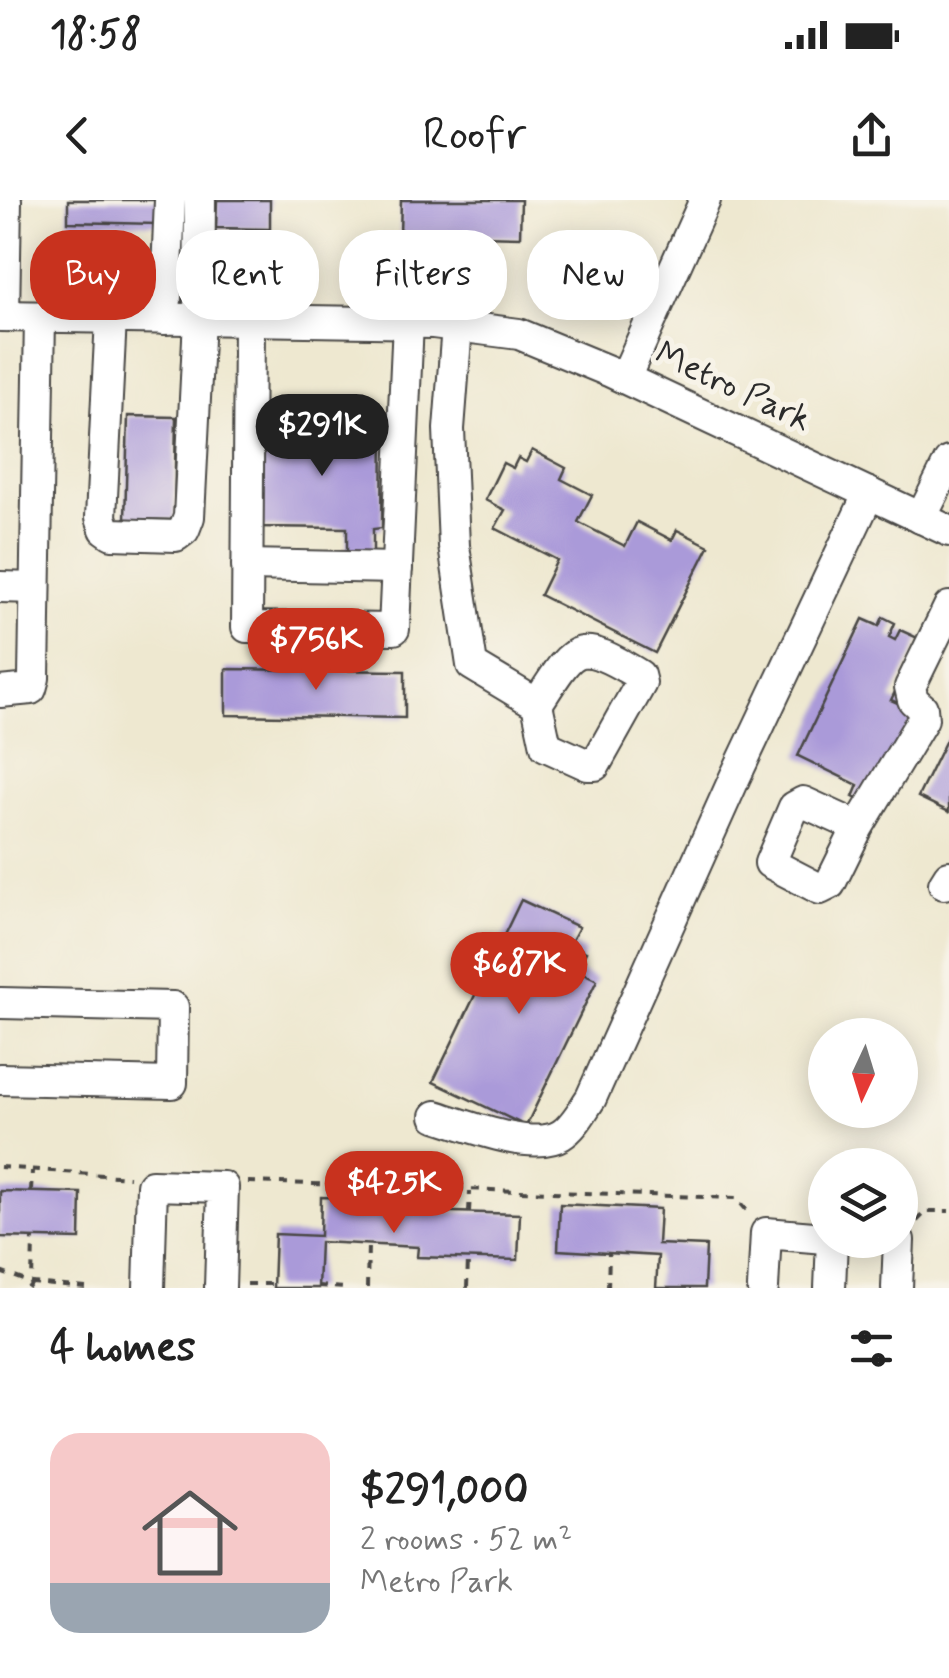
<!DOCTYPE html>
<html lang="en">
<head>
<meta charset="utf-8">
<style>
  :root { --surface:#fff; --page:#f6f6f6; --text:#222; --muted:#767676; --line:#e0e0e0; --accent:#c8321e }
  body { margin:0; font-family:Mynerve,sans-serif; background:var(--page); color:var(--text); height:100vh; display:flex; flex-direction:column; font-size:38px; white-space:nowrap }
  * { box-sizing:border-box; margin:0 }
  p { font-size:32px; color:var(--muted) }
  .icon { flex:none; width:55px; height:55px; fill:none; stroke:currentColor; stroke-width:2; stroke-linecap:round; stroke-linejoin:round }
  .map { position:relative; height:1088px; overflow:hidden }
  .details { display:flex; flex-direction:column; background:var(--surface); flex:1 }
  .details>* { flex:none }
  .hud { position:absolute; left:30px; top:30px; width:890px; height:90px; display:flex; gap:20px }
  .needle { width:65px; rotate:184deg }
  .fabs { position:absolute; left:808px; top:818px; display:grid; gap:20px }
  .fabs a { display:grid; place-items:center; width:110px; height:110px; border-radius:50%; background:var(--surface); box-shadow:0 5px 25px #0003; font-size:50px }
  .price { position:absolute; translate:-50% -85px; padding:0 22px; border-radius:35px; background:var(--accent); color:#fff; font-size:32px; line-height:65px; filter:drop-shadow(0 2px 5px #0008) }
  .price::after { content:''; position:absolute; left:50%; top:60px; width:30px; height:22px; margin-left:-15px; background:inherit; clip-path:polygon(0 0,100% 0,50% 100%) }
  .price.current { background:#222; color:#fff }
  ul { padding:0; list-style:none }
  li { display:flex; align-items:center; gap:30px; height:250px; padding:0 50px }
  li+li { border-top:2px solid var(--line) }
  li span { display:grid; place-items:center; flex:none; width:280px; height:200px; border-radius:30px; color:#555 }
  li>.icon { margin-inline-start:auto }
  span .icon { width:120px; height:120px; fill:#fffc; stroke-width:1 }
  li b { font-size:42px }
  h2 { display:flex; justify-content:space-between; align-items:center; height:120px; padding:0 50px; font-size:42px }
  .chip { padding:0 35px; border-radius:40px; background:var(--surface); box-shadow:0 5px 25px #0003; font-size:35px; line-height:90px }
  .chip.current { background:var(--accent); color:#fff }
  .status { display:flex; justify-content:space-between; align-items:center; height:70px; padding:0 50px; background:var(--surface); direction:ltr }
  .status svg { height:28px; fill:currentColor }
  header { display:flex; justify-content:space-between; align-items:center; height:130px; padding:0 50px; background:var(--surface); font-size:45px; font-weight:600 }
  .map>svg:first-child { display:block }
  .building { fill:#aa9ad9 }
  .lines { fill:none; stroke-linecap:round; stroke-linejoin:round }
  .minor-casing { stroke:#484744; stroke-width:34 }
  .path { stroke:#484744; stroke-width:4; stroke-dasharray:8 8; stroke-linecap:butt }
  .minor { stroke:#fff; stroke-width:30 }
  .labels { text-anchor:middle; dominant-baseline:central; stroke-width:10; stroke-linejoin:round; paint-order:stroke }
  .street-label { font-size:35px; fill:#2b2b2b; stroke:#f7f3e8 }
</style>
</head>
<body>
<div class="status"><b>18:58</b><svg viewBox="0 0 49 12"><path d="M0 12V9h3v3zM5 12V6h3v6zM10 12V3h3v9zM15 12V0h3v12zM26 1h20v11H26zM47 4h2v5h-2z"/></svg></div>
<header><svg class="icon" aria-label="back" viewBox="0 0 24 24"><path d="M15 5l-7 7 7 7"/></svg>Roofr<svg class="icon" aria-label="share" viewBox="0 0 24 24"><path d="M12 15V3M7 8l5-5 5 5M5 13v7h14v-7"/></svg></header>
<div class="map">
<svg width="949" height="1088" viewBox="0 0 949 1088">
  <rect width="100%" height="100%" fill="#f7f3e8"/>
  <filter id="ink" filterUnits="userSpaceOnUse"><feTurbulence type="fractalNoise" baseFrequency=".01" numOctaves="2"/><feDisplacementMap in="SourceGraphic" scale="20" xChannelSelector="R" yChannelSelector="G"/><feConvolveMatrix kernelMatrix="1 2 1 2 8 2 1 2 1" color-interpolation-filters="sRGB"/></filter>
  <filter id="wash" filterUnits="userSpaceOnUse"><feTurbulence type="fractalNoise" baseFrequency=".0048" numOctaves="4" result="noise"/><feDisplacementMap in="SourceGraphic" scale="40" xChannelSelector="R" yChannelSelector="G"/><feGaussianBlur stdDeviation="2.25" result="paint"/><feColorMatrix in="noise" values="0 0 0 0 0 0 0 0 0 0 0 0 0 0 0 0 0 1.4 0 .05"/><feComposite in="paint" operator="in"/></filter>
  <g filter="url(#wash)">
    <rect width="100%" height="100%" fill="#eee8d0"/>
    <g id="blocks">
      <g class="building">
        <polygon points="68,0 159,0 158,24 68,22"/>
        <polygon points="217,0 270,0 270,29 216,28"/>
        <polygon points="401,0 521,0 520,37 400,34"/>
        <polygon points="128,216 176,217 174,320 125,319"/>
        <polygon points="258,220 383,222 382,328 373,329 373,361 347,360 347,328 256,327"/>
        <polygon points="532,250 566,268 561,279 592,295 578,322 625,346 637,322 672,340 677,330 709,346 655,453 540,395 557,360 495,328 505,310 485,300 503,263 513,268 518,258 526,262"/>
        <polygon points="883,417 895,423 889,437 895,440 900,430 920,439 891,500 916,511 870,605 853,597 858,585 798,556 863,419 879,426"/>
        <polygon points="226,469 405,471 405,518 226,515"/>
        <polygon points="949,534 949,612 918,597"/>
        <polygon points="521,700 579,727 570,744 586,752 577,770 597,780 526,926 433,882"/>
        <polygon points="0,991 81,993 80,1039 0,1037"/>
        <polygon points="321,997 420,1001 420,1011 520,1014 518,1060 417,1057 418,1047 320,1042 318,1088 273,1088 275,1034 320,1036"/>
        <polygon points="560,1004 660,1009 658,1044 706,1046 704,1088 656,1088 658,1056 558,1050"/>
      </g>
    </g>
  </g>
  <g filter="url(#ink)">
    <use href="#blocks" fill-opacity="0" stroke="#484744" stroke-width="2.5"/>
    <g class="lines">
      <g class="minor-casing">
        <g id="minor">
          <polyline points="0,116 433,123 519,134 611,172 949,331"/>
          <polyline points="4,116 6,0"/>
          <polyline points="111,118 101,317 105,329 112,334 176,336 184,330 189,317 199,119 200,0"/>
          <polyline points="165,119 170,0"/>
          <polyline points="249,120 247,427 394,429 408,122"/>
          <path d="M457 126 449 229 454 346 472 465 537 504 546 546 588 565H595L641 483 639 475C575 436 575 446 537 504"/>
          <polyline points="625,178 705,0"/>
          <polyline points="921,318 949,262"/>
          <polyline points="247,365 397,368"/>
          <polyline points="0,387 35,388"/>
          <polyline points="0,492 31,489 34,478 40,117"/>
          <polyline points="858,627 803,602 794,607 770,663 820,689 830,684 858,627 923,519 922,508 913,500 910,487 949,407"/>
          <polyline points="944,684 949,676"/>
          <polyline points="0,803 173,807 172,883 0,879"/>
          <path d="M436 916C465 925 533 952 561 935 574 927 582 911 591 898L735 577 869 293"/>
          <polyline points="149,1088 152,985 223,987 220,1088"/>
          <polyline points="763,1088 766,1033 825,1038"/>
          <polyline points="830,1088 832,1040"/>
          <polyline points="897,1088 899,1040"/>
        </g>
      </g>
      <g class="path">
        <polyline points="0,967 129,977"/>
        <polyline points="248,982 736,998 750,1014"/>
        <polyline points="31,991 32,971"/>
        <polyline points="469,1012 470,992"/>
        <polyline points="917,1021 927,1011 949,1011"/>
        <polyline points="0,1072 32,1083 87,1088"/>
        <polyline points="247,1084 273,1084"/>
        <polyline points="318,1086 346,1088"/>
        <polyline points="28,1088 32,1083 33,1038"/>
        <polyline points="367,1088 368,1045"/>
        <polyline points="467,1088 468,1059"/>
        <polyline points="608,1088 609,1053"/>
      </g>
      <use href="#minor" class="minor"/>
    </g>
  </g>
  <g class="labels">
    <g class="street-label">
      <text transform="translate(733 187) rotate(25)">Metro Park</text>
    </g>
  </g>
</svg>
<div class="fabs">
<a><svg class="needle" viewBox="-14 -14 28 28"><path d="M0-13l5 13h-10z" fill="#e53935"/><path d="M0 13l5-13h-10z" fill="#767676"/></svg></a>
<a><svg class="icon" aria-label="layers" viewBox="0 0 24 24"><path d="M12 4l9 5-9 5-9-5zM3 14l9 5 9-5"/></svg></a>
</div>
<b class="price current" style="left:322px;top:279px">$291K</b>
<b class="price" style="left:316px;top:493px">$756K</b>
<b class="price" style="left:519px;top:817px">$687K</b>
<b class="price" style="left:394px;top:1036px">$425K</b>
<div class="hud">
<a class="chip current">Buy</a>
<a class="chip">Rent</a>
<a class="chip">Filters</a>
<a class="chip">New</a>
</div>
</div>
<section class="details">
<h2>4 homes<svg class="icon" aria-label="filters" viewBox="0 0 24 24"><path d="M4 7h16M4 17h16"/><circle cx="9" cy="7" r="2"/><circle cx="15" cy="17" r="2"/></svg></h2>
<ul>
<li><span style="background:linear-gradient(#f6c9c9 75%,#9aa5b1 0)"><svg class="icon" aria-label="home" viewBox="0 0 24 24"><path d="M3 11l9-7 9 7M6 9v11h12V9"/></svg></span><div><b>$291,000</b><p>2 rooms · 52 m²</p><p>Metro Park</p></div></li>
</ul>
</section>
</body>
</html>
